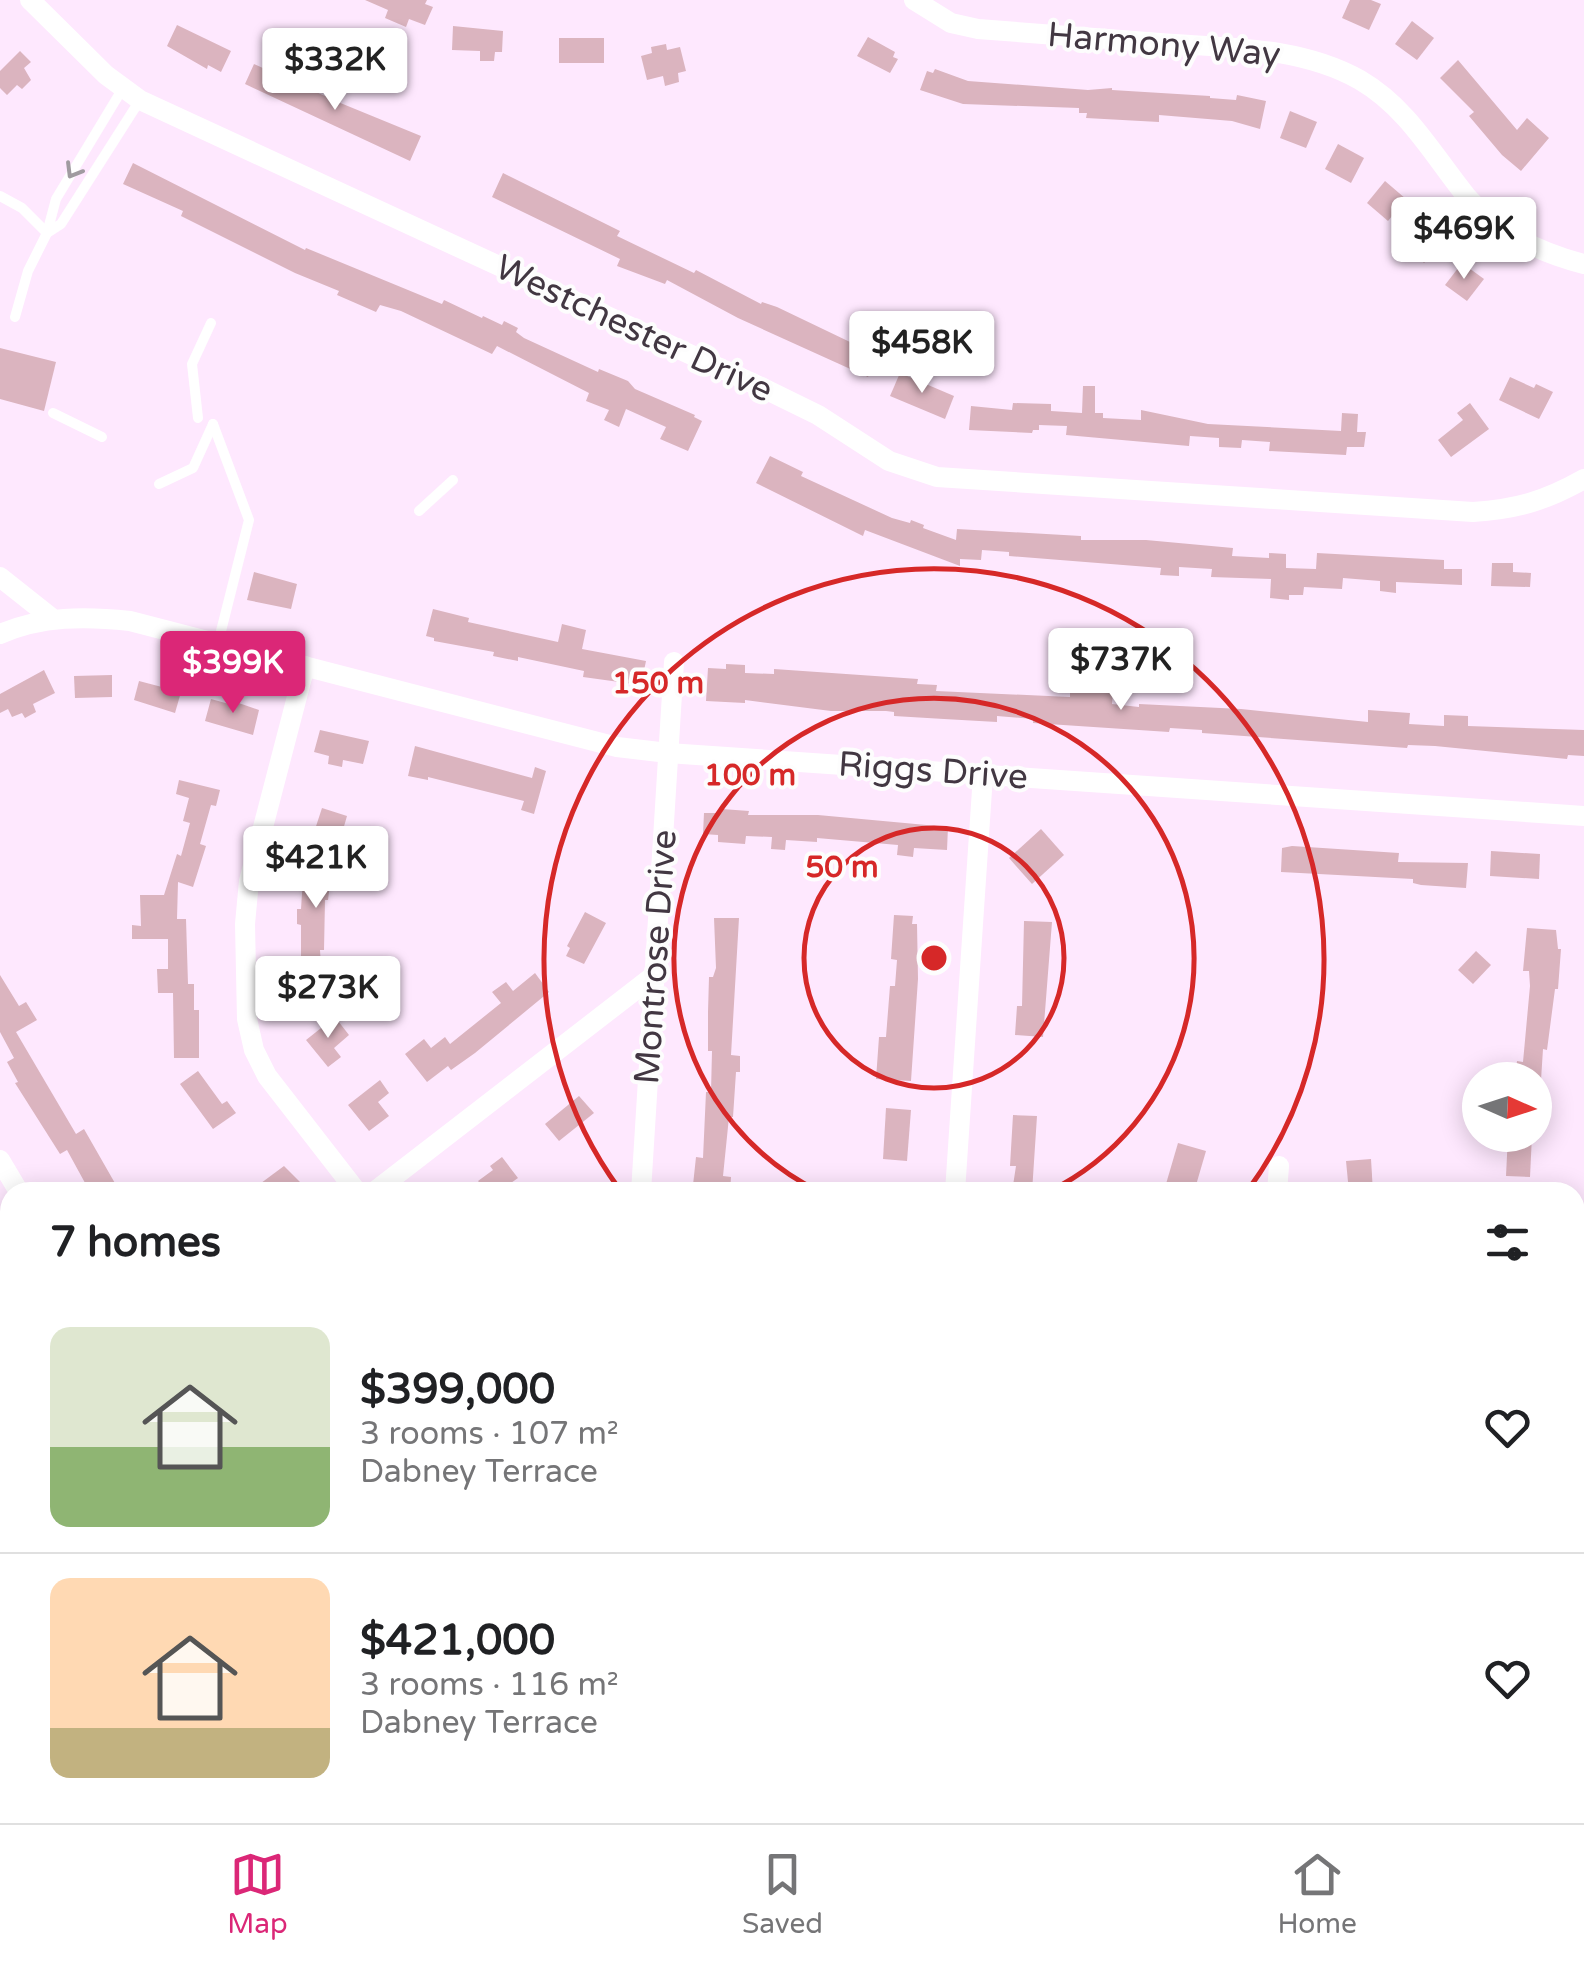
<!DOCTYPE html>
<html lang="en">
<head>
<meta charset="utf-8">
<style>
  :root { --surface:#fff; --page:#f2f2f2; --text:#202124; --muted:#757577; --line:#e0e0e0; --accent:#db2777 }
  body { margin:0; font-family:"Varela Round",sans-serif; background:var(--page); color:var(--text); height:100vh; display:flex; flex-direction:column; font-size:38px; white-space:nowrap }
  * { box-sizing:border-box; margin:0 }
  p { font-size:32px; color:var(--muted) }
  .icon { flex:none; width:55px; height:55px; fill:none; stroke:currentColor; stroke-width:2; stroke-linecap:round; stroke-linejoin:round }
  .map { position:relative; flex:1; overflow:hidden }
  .panel { position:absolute; left:0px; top:1182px; width:1585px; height:642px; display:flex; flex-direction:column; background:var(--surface); border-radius:30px 30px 0 0; box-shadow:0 5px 25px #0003 }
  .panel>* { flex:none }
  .needle { width:65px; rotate:93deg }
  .tools { position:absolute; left:1462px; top:1062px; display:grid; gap:20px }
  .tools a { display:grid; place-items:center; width:90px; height:90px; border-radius:50%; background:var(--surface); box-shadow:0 5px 25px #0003; font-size:50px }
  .price { position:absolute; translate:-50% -85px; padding:0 22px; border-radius:10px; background:#fff; color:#222; font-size:32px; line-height:65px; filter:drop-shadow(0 2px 5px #0008) }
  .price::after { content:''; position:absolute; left:50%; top:60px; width:30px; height:22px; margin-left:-15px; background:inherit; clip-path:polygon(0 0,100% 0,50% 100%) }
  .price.on { background:var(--accent); color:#fff }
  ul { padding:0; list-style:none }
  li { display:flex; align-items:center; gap:30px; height:250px; padding:0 50px }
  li+li { border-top:2px solid var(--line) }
  li span { display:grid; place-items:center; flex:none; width:280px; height:200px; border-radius:20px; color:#555 }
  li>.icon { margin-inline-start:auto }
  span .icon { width:120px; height:120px; fill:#fffc; stroke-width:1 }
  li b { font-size:42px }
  h2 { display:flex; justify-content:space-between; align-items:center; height:120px; padding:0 50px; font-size:42px }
  .tabs { display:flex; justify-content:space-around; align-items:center; height:140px; border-top:2px solid var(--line); background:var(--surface); font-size:28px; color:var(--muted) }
  .tabs a { display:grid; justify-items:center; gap:5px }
  .tabs .on { color:var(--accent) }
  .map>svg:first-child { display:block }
  .building { fill:#dbb4bf }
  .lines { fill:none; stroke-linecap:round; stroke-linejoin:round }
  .lane { stroke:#fff; stroke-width:10 }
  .street { stroke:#fff; stroke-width:20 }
  .oneway { stroke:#a09ba0 }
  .ring { fill:none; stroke:#d62828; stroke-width:5 }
  .labels { text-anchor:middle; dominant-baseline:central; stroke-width:8; stroke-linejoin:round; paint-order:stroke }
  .street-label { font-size:35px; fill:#423742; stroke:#fdfdfd }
  .centre { fill:#d62828; stroke:#fdfdfd; stroke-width:5 }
  .ring-label { font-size:30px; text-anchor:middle; font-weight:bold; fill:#d62828; stroke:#fdfdfd; stroke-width:8; stroke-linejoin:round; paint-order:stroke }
</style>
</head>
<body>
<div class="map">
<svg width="1584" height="1823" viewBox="0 0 1584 1823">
  <rect width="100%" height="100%" fill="#fee8fe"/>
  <g class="building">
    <polygon points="365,0 427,0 425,4 433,7 425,25 409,19 406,27 385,18 388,10"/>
    <polygon points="1350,0 1371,0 1381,4 1369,30 1342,18"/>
    <polygon points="1412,21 1434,38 1417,60 1395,44"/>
    <polygon points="177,25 231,51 221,72 208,65 207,69 167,46"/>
    <polygon points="453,26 503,31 502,52 495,52 494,61 480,61 480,51 452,50"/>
    <polygon points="868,37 895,52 893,57 898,59 890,73 857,56"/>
    <rect x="559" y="38" width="45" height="25"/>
    <polygon points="666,44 667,50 680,47 686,71 678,73 679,82 665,86 663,76 647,80 641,56 652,53 651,47"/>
    <polygon points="20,51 31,62 24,68 31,80 22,89 17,85 7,95 0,88 0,71"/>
    <polygon points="1458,60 1517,130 1527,118 1549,138 1521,171 1502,155 1469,116 1474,112 1440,78"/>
    <polygon points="254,64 325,96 328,90 341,95 338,102 421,136 410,161 245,84"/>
    <polygon points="935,69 968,81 1088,90 1112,88 1112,90 1210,96 1210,98 1236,100 1237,95 1266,101 1260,129 1232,121 1159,115 1159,122 1086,118 1087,113 1079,113 1079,108 963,104 920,90 927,71 933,73"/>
    <polygon points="1290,111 1317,122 1306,148 1280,138"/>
    <polygon points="1338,144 1364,158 1351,183 1325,169"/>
    <polygon points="133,163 305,250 306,248 442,304 444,300 482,318 483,316 502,325 504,321 518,328 516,332 524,338 598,372 599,369 628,381 635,389 695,415 694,417 702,421 688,451 660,439 666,427 626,409 619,427 604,420 609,410 586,401 589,393 497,346 492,354 401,311 380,305 376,312 337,295 339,291 295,273 181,216 183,211 123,184"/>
    <polygon points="503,173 620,231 617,236 694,273 696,270 761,304 762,302 777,307 850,342 854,334 881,345 868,377 738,318 667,280 665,284 617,266 620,259 492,197"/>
    <polygon points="1385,181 1406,199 1388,221 1367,203"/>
    <polygon points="1422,223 1443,243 1424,263 1406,244 1406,239"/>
    <polygon points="1462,263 1484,279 1467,301 1445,285"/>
    <polygon points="0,348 56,362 44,411 0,399"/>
    <polygon points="900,373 954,396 945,419 890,396"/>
    <polygon points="1510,377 1534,388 1536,384 1553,392 1539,419 1499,400"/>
    <polygon points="1083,386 1095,386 1095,413 1103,413 1103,418 1141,420 1141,410 1208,424 1341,431 1342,413 1358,414 1357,432 1366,432 1364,447 1347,447 1346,455 1269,451 1270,442 1242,440 1241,448 1219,447 1219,438 1190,436 1189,446 1066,435 1067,426 1039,425 1039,430 1033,430 1032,433 969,430 971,406 1012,410 1013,403 1051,404 1051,411 1082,413"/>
    <polygon points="1470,403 1489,429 1451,457 1438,440 1463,420 1457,413"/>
    <polygon points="770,456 803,472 801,476 892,518 910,523 911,520 924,525 923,528 956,540 957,529 1081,536 1081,540 1146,540 1233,548 1232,556 1269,558 1269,553 1286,554 1286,568 1316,569 1317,553 1444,560 1444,569 1462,569 1462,585 1396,582 1396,593 1380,591 1380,581 1343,578 1342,589 1304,587 1303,595 1289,595 1289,600 1270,598 1271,579 1211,577 1212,569 1179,567 1179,576 1160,575 1161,568 1009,556 1009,552 982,550 981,560 960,559 960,566 865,530 863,536 756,483"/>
    <polygon points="1492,563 1513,563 1513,572 1531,573 1530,587 1491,586"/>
    <polygon points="254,572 297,584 291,609 247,600"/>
    <polygon points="433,609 469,618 468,622 558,642 562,624 586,630 582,649 646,661 641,685 583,677 584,671 518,657 518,661 493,656 494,652 434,641 434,638 426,636"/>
    <polygon points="726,664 745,665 745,673 774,674 774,669 918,679 917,684 937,685 936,691 1070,697 1070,689 1113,692 1112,704 1139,707 1139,704 1241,709 1368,722 1368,710 1410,713 1409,724 1444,726 1444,715 1468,716 1468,726 1584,730 1584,756 1568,755 1567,759 1435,746 1408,745 1407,748 1202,733 1202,730 1170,728 1169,732 1033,723 1033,719 997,716 997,722 944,719 894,716 894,712 886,711 831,711 745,700 745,703 706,701 708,668 726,669"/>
    <polygon points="44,670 55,693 33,704 36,712 25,718 22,713 12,717 8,709 0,713 0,694"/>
    <polygon points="112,675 112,697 75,698 74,676"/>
    <polygon points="139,681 181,692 175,713 134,700"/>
    <polygon points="211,699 229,704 230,700 259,710 253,735 205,721"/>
    <polygon points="320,730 369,741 363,764 343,760 342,767 328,764 329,756 314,752"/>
    <polygon points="415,746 532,778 535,767 546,771 534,814 521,810 524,801 428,777 428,780 408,776"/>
    <polygon points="179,780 220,790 216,806 211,805 200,844 206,846 193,887 178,882 177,919 186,919 188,984 194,984 194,1010 199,1010 199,1058 174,1058 173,993 158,993 157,969 168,969 168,939 132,939 132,925 141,926 140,895 164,895 177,854 181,856 190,823 183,821 189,798 176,794"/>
    <polygon points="322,808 347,816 334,861 337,862 333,883 330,884 328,900 325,900 324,950 320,950 324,1016 298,1018 295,966 301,966 301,925 297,924 297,909 301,909 304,863"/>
    <polygon points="722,809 749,811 748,815 818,815 948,827 947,850 914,848 913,857 897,855 898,845 817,838 817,842 786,840 785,850 771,849 772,837 746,836 745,844 718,842 718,835 703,834 704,813 722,813"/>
    <polygon points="1041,829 1064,855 1032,884 1009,858"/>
    <polygon points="1292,846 1399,853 1398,862 1468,863 1466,888 1421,885 1413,883 1413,879 1281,872 1282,848"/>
    <polygon points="1491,851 1540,854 1539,879 1490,876"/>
    <polygon points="585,912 606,923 584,964 566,956 570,948 567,946"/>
    <polygon points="894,915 913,916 912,924 917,924 918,979 911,1081 876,1079 879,1037 886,1037 890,986 895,986 897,960 891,959"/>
    <polygon points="714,918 739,918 731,1055 740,1056 740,1072 736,1072 733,1117 729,1117 723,1176 731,1177 730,1192 697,1192 698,1186 693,1185 696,1157 703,1158 706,1092 711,1092 712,1051 708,1051 708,1012 709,977 713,977 716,968"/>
    <polygon points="1024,921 1052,922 1043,1037 1015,1035 1017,1006 1022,1006"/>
    <polygon points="1527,928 1556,930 1558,949 1561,949 1558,989 1555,989 1547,1050 1543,1049 1541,1080 1515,1080 1517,1061 1523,1062 1530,986 1529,971 1523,971"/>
    <polygon points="1476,951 1491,965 1473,984 1458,970"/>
    <polygon points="535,973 549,992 475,1053 451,1070 448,1066 427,1082 405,1054 424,1039 431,1048 445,1037 450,1044 501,1003 492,992 506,982 513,991"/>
    <polygon points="0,975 19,1006 26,1002 37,1020 16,1032 76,1134 84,1129 120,1192 90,1192 67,1150 60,1154 15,1083 18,1082 7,1062 14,1058 0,1032"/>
    <polygon points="335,1017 349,1035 334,1048 341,1057 328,1067 306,1040"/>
    <polygon points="198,1071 222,1104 227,1101 236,1113 213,1129 180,1084"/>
    <polygon points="380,1080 389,1093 378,1102 389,1116 369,1131 348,1105"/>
    <polygon points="579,1096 594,1113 559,1141 545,1124"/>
    <polygon points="886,1108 911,1110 907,1161 883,1159"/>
    <polygon points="1013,1115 1037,1116 1032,1192 1012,1192 1016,1166 1010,1166"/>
    <polygon points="1508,1135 1532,1135 1530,1177 1506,1176"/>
    <polygon points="1178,1143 1206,1151 1194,1192 1166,1184"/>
    <polygon points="502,1157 518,1178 498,1192 487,1192 478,1181 493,1170 490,1166"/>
    <polygon points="1371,1159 1373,1192 1349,1192 1346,1161"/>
    <polygon points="284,1166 302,1184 291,1192 249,1192"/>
  </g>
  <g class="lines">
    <g class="lane">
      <polyline points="123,88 56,199 47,233 61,224 140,100"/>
      <polyline points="0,196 22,208 47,233 28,271 15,317"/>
      <polyline points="53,413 102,437"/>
      <polyline points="198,418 192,364 211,323"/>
      <polyline points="213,424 249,520 218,643"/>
      <polyline points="159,484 193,468 213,424"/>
      <polyline points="419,511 453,480"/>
    </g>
    <g class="street">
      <path d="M30 0 106 75 140 100 765 389 818 415 889 461 937 477 1473 512C1517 509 1545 501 1584 479"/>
      <path d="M914 0 951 23 978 29C1039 34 1100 38 1160 43 1227 48 1300 46 1360 80 1408 108 1433 155 1467 197 1497 232 1541 253 1584 264"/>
      <polyline points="0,577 53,619"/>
      <path d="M0 634C42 616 85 616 130 621L617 747 668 753 1584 816"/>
      <polyline points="305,666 249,881 245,924 247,1019 254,1050 267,1076 357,1192"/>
      <polyline points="0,1160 19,1192"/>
      <polyline points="374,1192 656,974"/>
      <polyline points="641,1192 674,662"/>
      <polyline points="955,1192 983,775"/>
      <polyline points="1277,1192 1279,1166"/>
      <polyline points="1575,1339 1584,1339"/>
      <polyline points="0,1481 10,1473"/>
      <polyline points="1575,1618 1584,1618"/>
      <polyline points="507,1815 517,1823"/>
      <polyline points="281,1823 287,1815"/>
      <polyline points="597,1823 597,1815"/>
      <polyline points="914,1823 914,1815"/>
    </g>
  </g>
  <defs><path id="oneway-chevron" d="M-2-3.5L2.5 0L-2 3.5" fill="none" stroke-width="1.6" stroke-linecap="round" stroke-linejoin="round" transform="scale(2.5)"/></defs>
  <use class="oneway" href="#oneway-chevron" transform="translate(73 171) rotate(121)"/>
  <g class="ring">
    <circle cx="934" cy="958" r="130"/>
    <path d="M820 1192A260 260 0 1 1 1048 1192"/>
    <path d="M620 1190A390 390 0 1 1 1248 1190"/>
  </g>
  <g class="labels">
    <g class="street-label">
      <text transform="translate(1164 45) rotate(5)">Harmony Way</text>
      <text transform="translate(634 329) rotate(25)">Westchester Drive</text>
      <text transform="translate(933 771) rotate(4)">Riggs Drive</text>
      <text transform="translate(656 957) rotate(-86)">Montrose Drive</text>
    </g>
  </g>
  <circle cx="934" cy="958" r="15" class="centre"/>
  <g class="ring-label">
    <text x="658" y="693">150 m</text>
    <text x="750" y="785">100 m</text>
    <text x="842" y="877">50 m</text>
  </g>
</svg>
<div class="tools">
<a><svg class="needle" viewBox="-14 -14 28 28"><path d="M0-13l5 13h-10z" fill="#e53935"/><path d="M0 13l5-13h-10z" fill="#757577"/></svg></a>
</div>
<b class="price" style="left:335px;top:113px">$332K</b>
<b class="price" style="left:1464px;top:282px">$469K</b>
<b class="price" style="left:922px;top:396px">$458K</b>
<b class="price" style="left:1121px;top:713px">$737K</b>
<b class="price on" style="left:233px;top:716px">$399K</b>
<b class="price" style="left:316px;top:911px">$421K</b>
<b class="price" style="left:328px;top:1041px">$273K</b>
<section class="panel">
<h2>7 homes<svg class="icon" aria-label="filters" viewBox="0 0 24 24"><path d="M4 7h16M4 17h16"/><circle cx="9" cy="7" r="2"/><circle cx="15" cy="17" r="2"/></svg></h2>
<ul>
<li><span style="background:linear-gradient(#dfe7d0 60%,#8fb573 0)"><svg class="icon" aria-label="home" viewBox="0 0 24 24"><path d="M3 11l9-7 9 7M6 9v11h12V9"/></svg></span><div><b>$399,000</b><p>3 rooms · 107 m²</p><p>Dabney Terrace</p></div><svg class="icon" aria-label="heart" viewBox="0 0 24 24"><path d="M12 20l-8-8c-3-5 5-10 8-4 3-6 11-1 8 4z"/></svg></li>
<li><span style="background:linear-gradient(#ffd9b3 75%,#c2b280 0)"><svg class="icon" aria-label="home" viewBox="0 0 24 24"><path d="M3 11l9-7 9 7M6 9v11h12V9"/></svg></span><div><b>$421,000</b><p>3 rooms · 116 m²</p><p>Dabney Terrace</p></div><svg class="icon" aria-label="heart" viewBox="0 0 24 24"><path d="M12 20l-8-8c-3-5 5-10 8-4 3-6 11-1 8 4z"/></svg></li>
</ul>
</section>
</div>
<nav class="tabs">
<a class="on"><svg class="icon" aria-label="map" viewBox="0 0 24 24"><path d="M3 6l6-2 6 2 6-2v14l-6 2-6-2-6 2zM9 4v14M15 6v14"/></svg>Map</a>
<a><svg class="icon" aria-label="saved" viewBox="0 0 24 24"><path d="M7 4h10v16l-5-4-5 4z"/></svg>Saved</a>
<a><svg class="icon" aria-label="home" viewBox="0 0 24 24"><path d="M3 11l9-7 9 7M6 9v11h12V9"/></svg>Home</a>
</nav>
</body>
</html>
